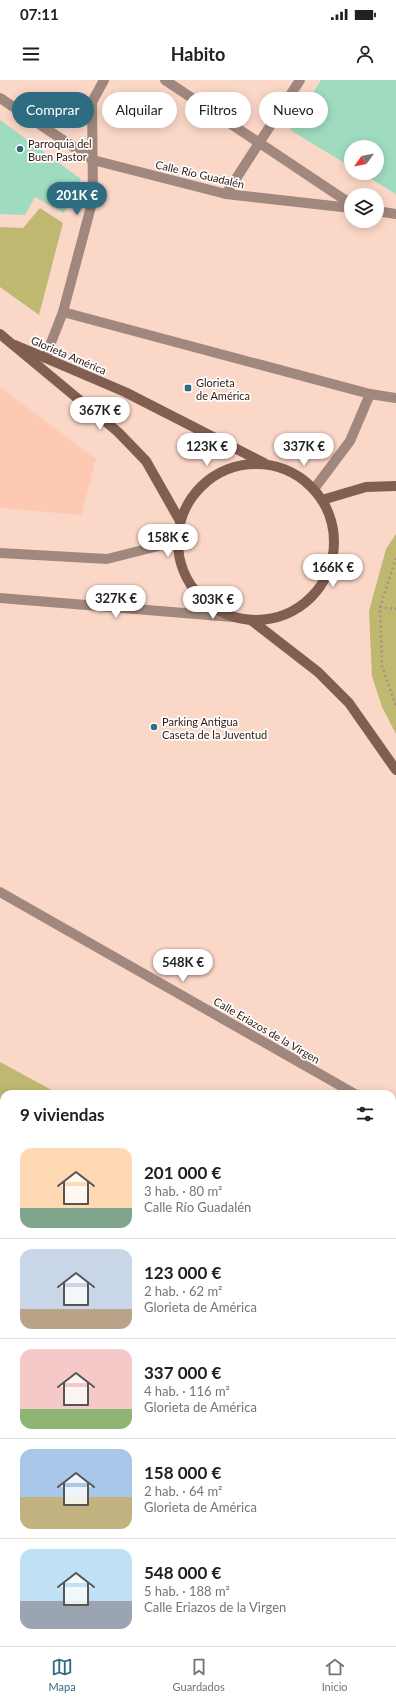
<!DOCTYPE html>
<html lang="es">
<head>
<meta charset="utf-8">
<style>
  :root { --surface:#fff; --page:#f2f2f2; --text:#202124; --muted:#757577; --line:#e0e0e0; --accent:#2d6c81 }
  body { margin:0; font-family:Lato,sans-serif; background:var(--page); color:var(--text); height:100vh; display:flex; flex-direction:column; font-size:15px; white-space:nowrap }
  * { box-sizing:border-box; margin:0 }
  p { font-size:13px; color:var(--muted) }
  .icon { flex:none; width:22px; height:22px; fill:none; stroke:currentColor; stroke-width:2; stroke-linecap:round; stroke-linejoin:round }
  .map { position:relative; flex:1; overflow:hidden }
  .sheet { position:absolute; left:0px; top:1010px; width:396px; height:556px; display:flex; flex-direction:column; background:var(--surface); border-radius:12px 12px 0 0; box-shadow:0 2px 10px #0003 }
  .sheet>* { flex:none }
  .guide { position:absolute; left:12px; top:12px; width:372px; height:36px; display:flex; gap:8px }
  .needle { width:26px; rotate:237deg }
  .tools { position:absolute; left:344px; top:60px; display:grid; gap:8px }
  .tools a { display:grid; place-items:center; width:40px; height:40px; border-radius:50%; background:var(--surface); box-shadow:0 2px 10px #0003; font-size:20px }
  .price { position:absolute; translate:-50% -34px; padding:0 9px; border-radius:14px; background:#fff; color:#222; font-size:13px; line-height:26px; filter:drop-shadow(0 1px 2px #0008) }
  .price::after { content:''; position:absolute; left:50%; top:24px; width:12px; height:9px; margin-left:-6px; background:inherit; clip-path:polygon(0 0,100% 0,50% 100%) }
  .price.on { background:var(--accent); color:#fff }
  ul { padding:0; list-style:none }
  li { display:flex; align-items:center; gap:12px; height:100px; padding:0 20px }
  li+li { border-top:1px solid var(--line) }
  li span { display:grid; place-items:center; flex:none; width:112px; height:80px; border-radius:12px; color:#555 }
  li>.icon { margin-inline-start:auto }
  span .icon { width:48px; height:48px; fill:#fffc; stroke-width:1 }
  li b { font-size:17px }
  h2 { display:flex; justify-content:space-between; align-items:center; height:48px; padding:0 20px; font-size:17px }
  .pill { padding:0 14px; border-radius:18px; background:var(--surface); box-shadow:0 2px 10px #0003; font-size:14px; line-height:36px }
  .pill.on { background:var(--accent); color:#fff }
  .status { display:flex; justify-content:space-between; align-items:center; height:28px; padding:0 20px; background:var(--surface); direction:ltr }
  .status svg { height:11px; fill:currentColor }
  header { display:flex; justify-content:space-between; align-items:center; height:52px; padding:0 20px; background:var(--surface); font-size:18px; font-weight:700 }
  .tab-bar { display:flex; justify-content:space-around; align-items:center; height:56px; border-top:1px solid var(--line); background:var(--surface); font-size:11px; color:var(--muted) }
  .tab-bar a { display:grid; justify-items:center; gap:2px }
  .tab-bar .on { color:var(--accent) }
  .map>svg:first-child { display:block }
  .built { fill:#fec9b3 }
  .green { fill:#beb870 }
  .building { fill:#9fdcbf }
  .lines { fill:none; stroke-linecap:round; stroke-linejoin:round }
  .path { stroke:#ac8e82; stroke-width:2.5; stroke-dasharray:2 3; stroke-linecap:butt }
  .pedestrian { stroke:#a1887e; stroke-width:10 }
  .minor { stroke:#a1887e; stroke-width:10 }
  .tertiary { stroke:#a1887e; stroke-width:10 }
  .secondary { stroke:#815e50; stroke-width:10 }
  .poi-dot { fill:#2d6c81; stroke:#fff; stroke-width:1.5 }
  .labels { text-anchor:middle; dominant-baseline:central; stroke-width:3.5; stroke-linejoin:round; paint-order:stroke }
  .poi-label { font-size:11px; fill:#2f1a11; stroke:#fff; text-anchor:start }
  .street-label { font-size:11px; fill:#2f1a11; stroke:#fff }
</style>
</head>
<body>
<div class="status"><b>07:11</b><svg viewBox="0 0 49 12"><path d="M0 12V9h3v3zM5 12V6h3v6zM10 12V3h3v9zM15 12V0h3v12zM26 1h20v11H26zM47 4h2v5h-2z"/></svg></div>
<header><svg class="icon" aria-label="menu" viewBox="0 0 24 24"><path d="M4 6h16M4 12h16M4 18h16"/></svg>Habito<svg class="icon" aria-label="person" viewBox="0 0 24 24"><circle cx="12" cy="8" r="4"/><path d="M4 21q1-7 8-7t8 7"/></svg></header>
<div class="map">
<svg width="396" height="1566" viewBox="0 0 396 1566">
  <rect width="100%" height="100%" fill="#fbd7c8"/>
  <polygon class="built" points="0,307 96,379 81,435 0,428"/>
  <g class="green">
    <polygon points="40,128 63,143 39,235 0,207 0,147 23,148"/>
    <polygon points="396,454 396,654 382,627 372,596 369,531 386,469"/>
    <polygon points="0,982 59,1014 4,1014 4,1179 0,1176"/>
  </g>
  <g class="building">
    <polygon points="321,0 396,0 396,114 361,93 377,93 377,67 351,67 351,87 290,50"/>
    <polygon points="0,40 81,99 64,133 35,117 25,135 0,134"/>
  </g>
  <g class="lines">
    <g class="path">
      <polyline points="396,478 380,527 382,586 396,626"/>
      <polyline points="380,527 396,529"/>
    </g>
    <g class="pedestrian">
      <polyline points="392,1338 396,1331"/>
      <polyline points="249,1566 251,1562"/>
    </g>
    <g class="minor">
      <polyline points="165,0 351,124"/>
      <polyline points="0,18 93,80 226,114 351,128"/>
      <polyline points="226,114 300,0"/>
      <polyline points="377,131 396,134"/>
      <polyline points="63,232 370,314 396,318"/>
      <polyline points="45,278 63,232 93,119 92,22 104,0"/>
      <polyline points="314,409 350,361 370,314"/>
      <polyline points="0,812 355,1014"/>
      <polyline points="392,1032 396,1034"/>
    </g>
    <g class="tertiary">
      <polyline points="0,473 107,479 178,461"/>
      <polyline points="0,518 233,537"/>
    </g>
    <g class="secondary">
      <polyline points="0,254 118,352 146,381 180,441"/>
      <polyline points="15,265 125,312 264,383"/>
      <circle cx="256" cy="462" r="78"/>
      <polyline points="322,420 366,407 396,406"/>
      <polyline points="251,540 318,592 349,623 396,690"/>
    </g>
  </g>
  <g class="poi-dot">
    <circle cx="20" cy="69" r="4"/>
    <rect x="184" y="304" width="8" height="8" rx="2"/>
    <circle cx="154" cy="647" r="4"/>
  </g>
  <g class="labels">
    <g class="poi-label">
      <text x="28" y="63">Parroquia del<tspan x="28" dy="13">Buen Pastor</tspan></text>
      <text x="196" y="302">Glorieta<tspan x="196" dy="13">de América</tspan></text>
      <text x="162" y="641">Parking Antigua<tspan x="162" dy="13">Caseta de la Juventud</tspan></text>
    </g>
    <g class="street-label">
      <text transform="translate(200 94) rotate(13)">Calle Río Guadalén</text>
      <text transform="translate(69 275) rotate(23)">Glorieta América</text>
      <text transform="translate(267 950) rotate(30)">Calle Eriazos de la Virgen</text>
    </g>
  </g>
</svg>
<div class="tools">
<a><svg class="needle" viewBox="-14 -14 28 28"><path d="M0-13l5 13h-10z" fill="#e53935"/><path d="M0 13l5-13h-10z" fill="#757577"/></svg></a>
<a><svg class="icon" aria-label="layers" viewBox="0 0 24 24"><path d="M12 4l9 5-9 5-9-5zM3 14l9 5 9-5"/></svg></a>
</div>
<b class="price on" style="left:77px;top:136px">201K €</b>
<b class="price" style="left:100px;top:351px">367K €</b>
<b class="price" style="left:207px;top:387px">123K €</b>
<b class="price" style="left:304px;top:387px">337K €</b>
<b class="price" style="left:168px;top:478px">158K €</b>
<b class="price" style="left:333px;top:508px">166K €</b>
<b class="price" style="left:116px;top:539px">327K €</b>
<b class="price" style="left:213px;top:540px">303K €</b>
<b class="price" style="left:183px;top:903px">548K €</b>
<div class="guide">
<a class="pill on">Comprar</a>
<a class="pill">Alquilar</a>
<a class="pill">Filtros</a>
<a class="pill">Nuevo</a>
</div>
<section class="sheet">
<h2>9 viviendas<svg class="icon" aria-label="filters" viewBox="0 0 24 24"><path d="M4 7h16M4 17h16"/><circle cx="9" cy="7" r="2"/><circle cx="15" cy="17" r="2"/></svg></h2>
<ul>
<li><span style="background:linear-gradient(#ffd9b3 75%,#7fa58c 0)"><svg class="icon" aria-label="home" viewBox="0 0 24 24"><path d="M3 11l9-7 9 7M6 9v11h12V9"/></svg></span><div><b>201 000 €</b><p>3 hab. · 80 m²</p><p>Calle Río Guadalén</p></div></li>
<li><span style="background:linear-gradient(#c9d6e8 75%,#b9a48a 0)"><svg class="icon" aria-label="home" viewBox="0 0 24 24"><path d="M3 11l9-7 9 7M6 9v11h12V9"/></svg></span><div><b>123 000 €</b><p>2 hab. · 62 m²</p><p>Glorieta de América</p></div></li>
<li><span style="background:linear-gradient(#f6c9c9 75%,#8fb573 0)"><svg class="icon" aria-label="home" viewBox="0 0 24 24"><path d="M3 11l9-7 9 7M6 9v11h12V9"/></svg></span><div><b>337 000 €</b><p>4 hab. · 116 m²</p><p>Glorieta de América</p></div></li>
<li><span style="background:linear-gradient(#a9c7e8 60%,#c2b280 0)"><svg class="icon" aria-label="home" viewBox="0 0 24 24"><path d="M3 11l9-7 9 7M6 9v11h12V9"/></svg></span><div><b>158 000 €</b><p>2 hab. · 64 m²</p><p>Glorieta de América</p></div></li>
<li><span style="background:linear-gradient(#bfe0f5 65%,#9aa5b1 0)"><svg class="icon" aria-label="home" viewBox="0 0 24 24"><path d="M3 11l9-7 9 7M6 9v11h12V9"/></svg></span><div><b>548 000 €</b><p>5 hab. · 188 m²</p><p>Calle Eriazos de la Virgen</p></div></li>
</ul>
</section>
</div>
<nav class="tab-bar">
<a class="on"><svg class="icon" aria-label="map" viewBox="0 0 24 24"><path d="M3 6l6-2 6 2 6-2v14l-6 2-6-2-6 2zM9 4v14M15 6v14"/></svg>Mapa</a>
<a><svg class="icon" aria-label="saved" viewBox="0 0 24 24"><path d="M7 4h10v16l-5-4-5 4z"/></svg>Guardados</a>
<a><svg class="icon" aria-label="home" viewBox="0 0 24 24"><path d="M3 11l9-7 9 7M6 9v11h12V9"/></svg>Inicio</a>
</nav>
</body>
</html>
